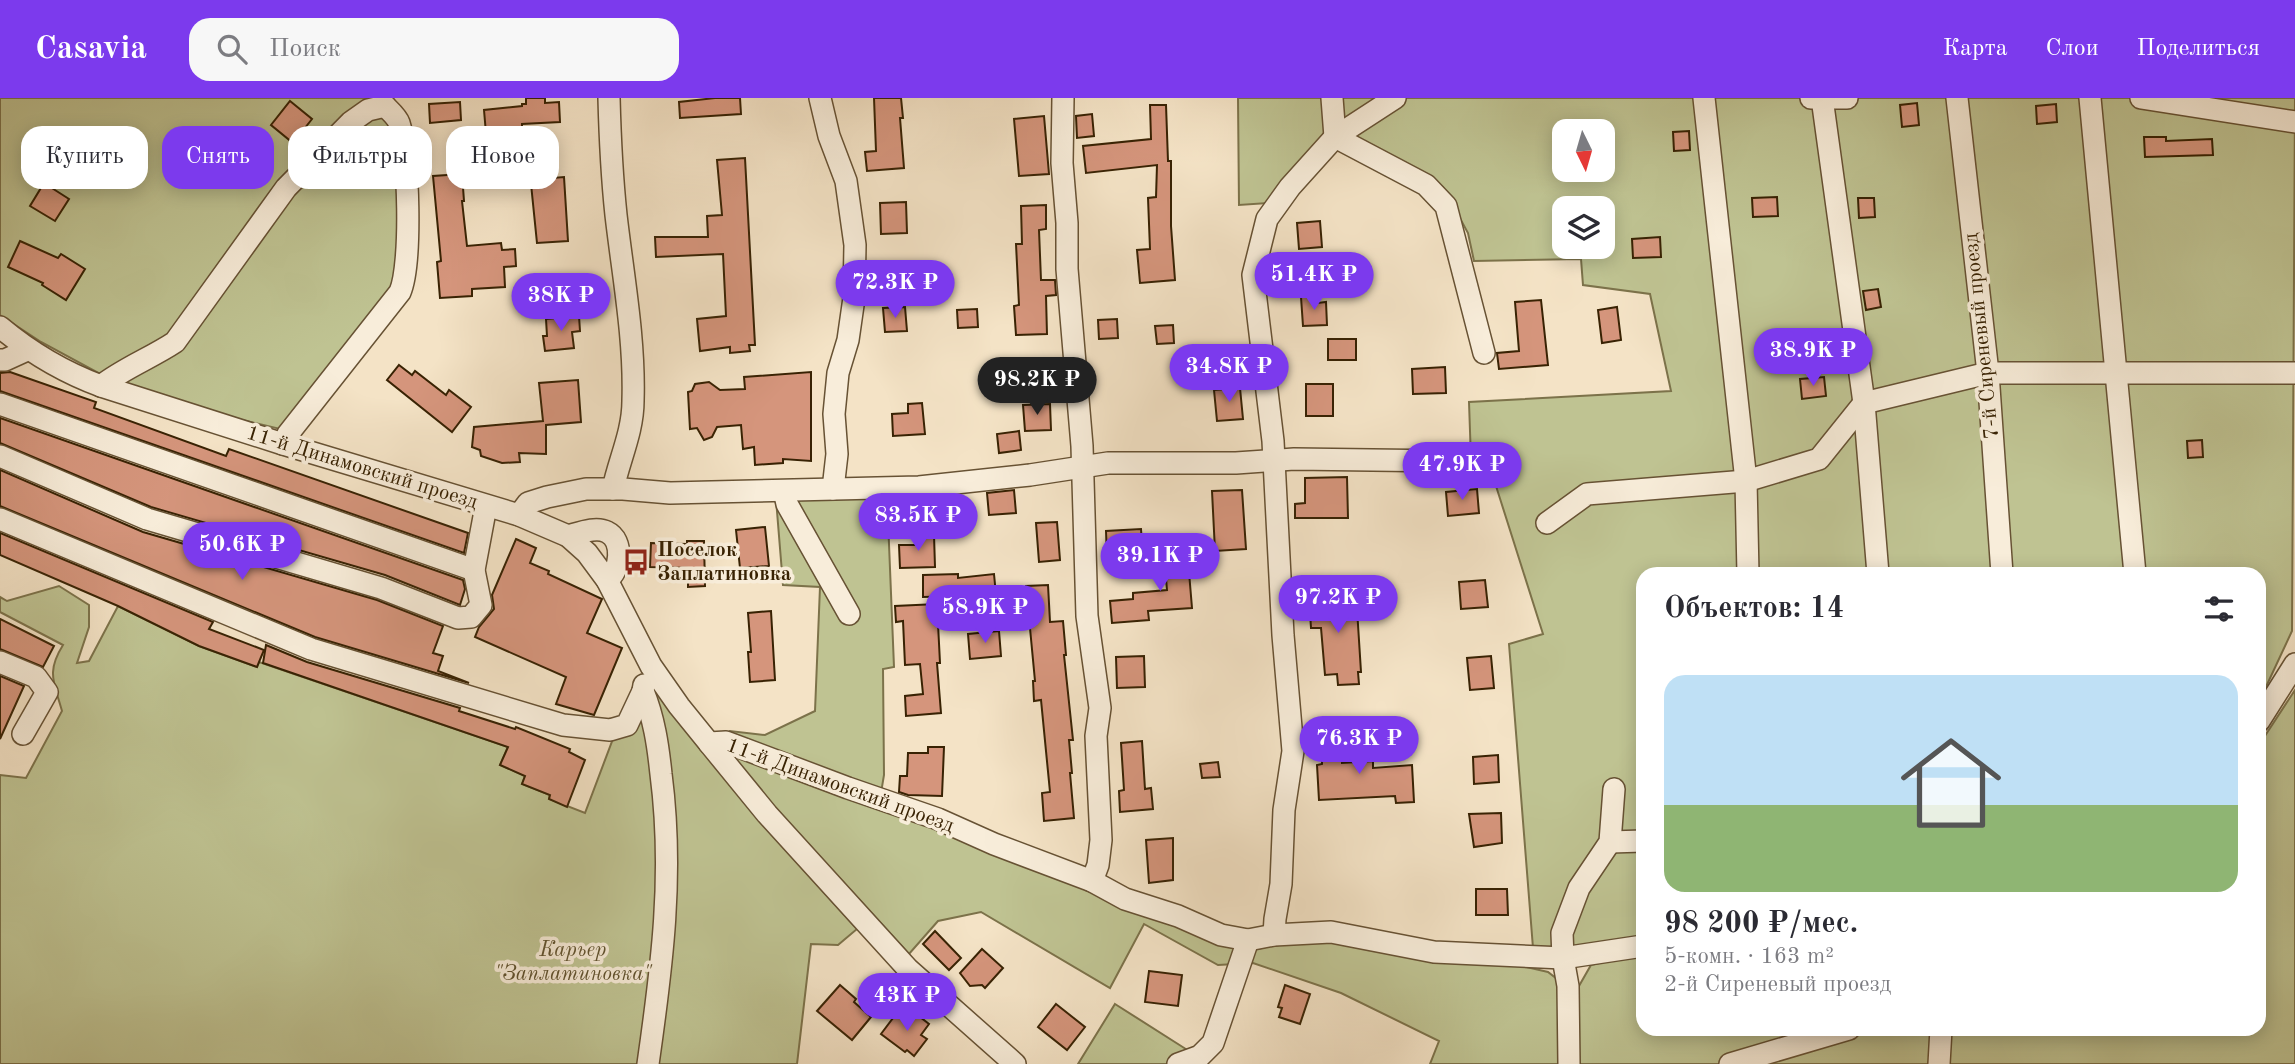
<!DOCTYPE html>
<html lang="ru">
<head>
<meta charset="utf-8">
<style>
  :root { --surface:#fff; --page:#f7f7f7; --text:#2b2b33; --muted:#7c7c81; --accent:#7c3aed }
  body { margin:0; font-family:"Old Standard TT",serif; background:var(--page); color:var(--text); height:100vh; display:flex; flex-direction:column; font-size:26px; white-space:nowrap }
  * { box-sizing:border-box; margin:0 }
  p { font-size:23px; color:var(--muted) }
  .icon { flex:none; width:38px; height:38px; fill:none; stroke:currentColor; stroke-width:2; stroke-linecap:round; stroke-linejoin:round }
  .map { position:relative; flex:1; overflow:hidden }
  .sheet { position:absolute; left:1636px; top:469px; width:630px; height:469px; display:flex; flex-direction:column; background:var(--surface); border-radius:21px; box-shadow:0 4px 18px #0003 }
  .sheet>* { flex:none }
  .top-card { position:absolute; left:21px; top:28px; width:665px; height:63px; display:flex; gap:14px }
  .needle { width:46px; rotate:175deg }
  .controls { position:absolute; left:1552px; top:21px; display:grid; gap:14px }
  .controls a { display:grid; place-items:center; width:63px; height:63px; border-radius:14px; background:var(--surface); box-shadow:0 4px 18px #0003; font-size:35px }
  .price { position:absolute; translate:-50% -60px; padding:0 16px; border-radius:24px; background:var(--accent); color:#fff; font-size:23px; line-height:46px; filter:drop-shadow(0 2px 4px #0008) }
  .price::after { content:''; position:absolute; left:50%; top:42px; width:21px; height:16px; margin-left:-10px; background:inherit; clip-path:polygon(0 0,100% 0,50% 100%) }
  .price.on { background:#222; color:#fff }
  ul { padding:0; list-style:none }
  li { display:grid; align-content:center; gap:14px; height:371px; padding:0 28px }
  li span { display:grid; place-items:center; height:217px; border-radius:21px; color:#555 }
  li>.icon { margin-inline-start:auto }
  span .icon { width:126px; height:126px; fill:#fffc; stroke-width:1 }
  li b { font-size:30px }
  h2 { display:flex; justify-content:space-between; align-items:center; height:84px; padding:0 28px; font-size:30px }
  .tag { padding:0 24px; border-radius:21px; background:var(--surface); box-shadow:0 4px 18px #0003; font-size:24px; line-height:63px }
  .tag.on { background:var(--accent); color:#fff }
  header { display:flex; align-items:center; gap:42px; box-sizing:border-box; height:98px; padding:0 35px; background:var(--accent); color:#fff }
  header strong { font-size:33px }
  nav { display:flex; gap:38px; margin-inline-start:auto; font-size:24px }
  .search { width:490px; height:63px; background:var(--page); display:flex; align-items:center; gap:18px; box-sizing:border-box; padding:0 24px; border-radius:21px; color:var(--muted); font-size:26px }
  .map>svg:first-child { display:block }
  .green { fill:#bfc392; stroke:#7c724a; stroke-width:2; fill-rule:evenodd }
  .building { fill:#d5957c; stroke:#382203; stroke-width:2 }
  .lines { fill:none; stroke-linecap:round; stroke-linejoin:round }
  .minor-casing { stroke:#675234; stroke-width:24 }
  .minor { stroke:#f8edda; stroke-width:21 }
  .labels { text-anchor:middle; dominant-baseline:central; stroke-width:7; stroke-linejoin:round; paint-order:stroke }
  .street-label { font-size:21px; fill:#382203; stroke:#f8edda }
  .poi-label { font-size:21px; font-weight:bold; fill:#382203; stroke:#f8edda; text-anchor:start }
  .park-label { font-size:21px; font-style:italic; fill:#60522e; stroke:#f8edda }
</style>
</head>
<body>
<header>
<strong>Casavia</strong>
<div class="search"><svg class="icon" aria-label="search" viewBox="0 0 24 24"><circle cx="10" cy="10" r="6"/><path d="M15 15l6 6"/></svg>Поиск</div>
<nav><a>Карта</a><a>Слои</a><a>Поделиться</a></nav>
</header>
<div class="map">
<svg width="2295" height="966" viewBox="0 0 2295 966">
  <rect width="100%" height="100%" fill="#f4e3c6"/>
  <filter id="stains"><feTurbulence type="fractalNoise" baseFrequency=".00286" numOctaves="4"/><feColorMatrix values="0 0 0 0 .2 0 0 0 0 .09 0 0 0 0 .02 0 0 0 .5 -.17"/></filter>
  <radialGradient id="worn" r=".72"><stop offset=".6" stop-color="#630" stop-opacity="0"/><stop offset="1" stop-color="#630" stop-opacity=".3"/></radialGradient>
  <g class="green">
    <polygon points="0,0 387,0 390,24 398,54 398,182 280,331 204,313 115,284 41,244 0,217"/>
    <path d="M1238 0H2295L2292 533 2265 591 2259 599V476H1643V839L1577 848 1533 850 1509 546 1543 536 1496 388 1471 362 1469 304 1671 293 1650 196 1583 187 1581 161 1474 163 1468 135 1443 89 1356 41 1333 52 1285 104 1239 107ZM1564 33H1603V72H1564ZM1564 110H1603V149H1564Z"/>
    <polygon points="887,397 894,569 883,571 884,677 881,695 728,638 730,633 765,637 815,613 820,489 783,487 776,401"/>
    <path d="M59 488 89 507V529L77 565 89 563 118 508 199 548 257 569 259 564 508 649 500 667 525 678 522 686 550 697 549 701 585 715 625 609 639 614 654 591 766 730 857 831 838 847 811 846 797 966H0V677L26 680 62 613C54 584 46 574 63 547L0 514V499L7 503Z"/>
    <polygon points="2295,592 2295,966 1430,966 1439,943 1341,895 1253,865 1218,867 1144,826 1110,890 981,814 938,823 909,856 729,659 730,654 935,728 1235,849 1258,851 1278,846 1327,841 1508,865 1548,874 1575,895 1591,867 1643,855 1643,931 2259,931 2259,647"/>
    <polygon points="1115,906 1189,953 1192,966 1078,966"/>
  </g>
  <g class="building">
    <polygon points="526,0 545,0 545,5 559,4 560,24 522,26 522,57 488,59 484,12 522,8 522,6 526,6"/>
    <polygon points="715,0 740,0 741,16 680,20 679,4"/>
    <polygon points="874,0 901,0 903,20 900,20 904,70 867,73 865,54 876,53"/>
    <polygon points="290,3 312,21 293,45 271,27"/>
    <polygon points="460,4 461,22 430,25 429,6"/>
    <polygon points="1917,5 1919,27 1902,29 1900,7"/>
    <polygon points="2056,6 2057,24 2037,26 2036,8"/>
    <polygon points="1150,7 1166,7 1168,63 1171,63 1171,128 1175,182 1140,185 1137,152 1150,151 1148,100 1156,99 1157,67 1086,75 1083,48 1151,41"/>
    <polygon points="1092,16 1094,38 1077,40 1076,18"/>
    <polygon points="1044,18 1049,76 1019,78 1014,21"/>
    <polygon points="1689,33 1690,52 1674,53 1673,34"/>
    <polygon points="2144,39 2166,39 2166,43 2212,41 2213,57 2145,59"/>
    <polygon points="745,60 755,247 749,247 750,253 730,255 730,249 700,253 697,221 726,218 723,156 656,159 655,139 708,139 707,118 722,117 717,62"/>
    <polygon points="552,74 553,80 564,79 568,143 537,145 530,76"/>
    <polygon points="462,76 464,103 462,103 467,148 501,145 502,152 515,151 516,168 504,169 505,189 472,191 472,198 440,200 437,164 441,163 433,78"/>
    <polygon points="44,85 69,101 55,123 30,108"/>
    <polygon points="1777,99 1778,118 1753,119 1752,100"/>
    <polygon points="1858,100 1874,100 1875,119 1859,120"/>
    <polygon points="906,104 907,135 881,136 880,105"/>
    <polygon points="1046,107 1046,131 1039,132 1041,182 1055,182 1056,197 1046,198 1047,236 1016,237 1014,208 1019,207 1016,146 1022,146 1021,108"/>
    <polygon points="1320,123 1322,149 1299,151 1297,125"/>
    <polygon points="1660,139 1661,159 1633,160 1632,141"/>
    <polygon points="20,143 58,160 61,156 85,171 66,202 42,187 43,185 8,169"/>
    <polygon points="1878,191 1881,209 1866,212 1863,193"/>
    <polygon points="1317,198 1318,205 1326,204 1327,227 1303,228 1301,199"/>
    <polygon points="1541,202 1548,267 1499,271 1497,255 1519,253 1515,204"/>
    <polygon points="905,209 907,233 885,234 883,210"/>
    <polygon points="1617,209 1621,242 1602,245 1598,212"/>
    <polygon points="977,211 978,229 958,230 957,212"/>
    <polygon points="579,218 580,233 572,234 574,250 545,253 543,238 547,238 546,221"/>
    <polygon points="1117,221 1118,240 1099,241 1098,222"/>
    <polygon points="1173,227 1174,245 1157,246 1155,228"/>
    <rect x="1328" y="241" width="28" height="21"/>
    <polygon points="399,267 412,277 415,273 446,297 449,292 471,309 452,334 387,282"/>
    <polygon points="1445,269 1446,295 1413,296 1412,271"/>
    <polygon points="10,274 96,304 94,310 226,358 229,351 468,435 464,455 0,293 0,275"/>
    <polygon points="811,274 811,363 783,361 783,365 755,367 754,349 743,351 741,327 717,329 712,339 704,342 697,330 690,331 688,294 692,293 695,286 709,284 720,292 745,291 744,279"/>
    <polygon points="1824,279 1826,298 1802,301 1800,281"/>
    <polygon points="578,282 581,324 546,327 546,356 519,355 520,364 502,365 481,358 480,352 472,349 474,329 543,323 539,285"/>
    <rect x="1306" y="286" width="27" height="32"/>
    <polygon points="1240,290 1243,321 1217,323 1214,292"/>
    <polygon points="922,305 925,336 893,338 892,316 908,315 908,306"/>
    <polygon points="1050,306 1051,332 1025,333 1023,307"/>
    <polygon points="0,320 463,482 465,491 460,507 385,477 151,409 0,345"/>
    <polygon points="1019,333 1021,352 999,355 997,336"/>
    <polygon points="2202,342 2203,359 2188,360 2187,343"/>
    <polygon points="0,372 143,434 377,502 443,528 433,555 443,558 438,573 469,585 315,539 0,408"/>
    <polygon points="1347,379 1348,420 1295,420 1295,406 1305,405 1305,380"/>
    <polygon points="1477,391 1479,415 1448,418 1446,394"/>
    <polygon points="1014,392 1016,415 989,417 987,395"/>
    <polygon points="1242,392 1246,451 1215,453 1212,393"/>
    <polygon points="1057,424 1060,462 1039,464 1036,425"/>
    <polygon points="765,429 769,468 740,470 736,432"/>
    <polygon points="1141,431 1143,460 1107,461 1106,433"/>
    <polygon points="0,435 213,524 209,531 264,552 257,569 199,548 118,508 0,457"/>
    <polygon points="934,437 935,469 900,470 899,447 916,447 915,438"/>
    <polygon points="516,441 536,450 530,465 549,473 548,476 602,501 587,535 622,550 594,617 556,606 566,579 475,539 479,529 494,511 492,497"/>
    <polygon points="687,443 704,443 705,488 688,489 688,470 650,469 651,445 687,446"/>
    <polygon points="1184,456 1184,460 1199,458 1200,473 1189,474 1192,510 1148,513 1149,522 1112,525 1110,503 1133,501 1133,495 1167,492 1164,458"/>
    <polygon points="958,476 958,480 994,476 996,497 923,499 923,477"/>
    <polygon points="1485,482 1488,509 1461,511 1459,484"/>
    <polygon points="1048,487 1050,524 1063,523 1066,557 1064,557 1073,642 1069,642 1072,675 1070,675 1074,720 1044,723 1042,695 1050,694 1041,602 1034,603 1033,583 1035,583 1026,488"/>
    <polygon points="1356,495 1361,574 1358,574 1359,586 1338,587 1337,576 1325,577 1321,530 1311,530 1309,498"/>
    <polygon points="937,506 940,565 937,565 941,615 906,618 905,598 923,596 920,566 905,567 903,523 896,524 895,508"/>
    <polygon points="771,513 775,582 750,584 748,554 751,554 748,515"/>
    <polygon points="0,521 54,548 43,569 0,551"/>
    <polygon points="999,533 1001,558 970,561 968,536"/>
    <polygon points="266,547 307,564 460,610 459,613 515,631 516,629 570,651 569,654 585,662 567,709 549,701 550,697 522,686 525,678 500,667 508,649 263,565"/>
    <polygon points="1144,558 1145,589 1117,590 1116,559"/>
    <polygon points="1491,558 1494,590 1470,592 1467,560"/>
    <polygon points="0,578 24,588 0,641"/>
    <polygon points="1322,631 1341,631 1342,665 1373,663 1373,670 1412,667 1414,704 1396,705 1395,698 1319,702 1317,667 1322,666"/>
    <polygon points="1142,643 1145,691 1151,690 1153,711 1120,714 1119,693 1124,692 1121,645"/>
    <polygon points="928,649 944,649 942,698 908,697 899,694 900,678 907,678 908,655 928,655"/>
    <polygon points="1498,657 1499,684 1474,686 1473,659"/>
    <polygon points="1218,664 1220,679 1202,680 1200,666"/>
    <polygon points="1501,715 1502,745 1474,749 1469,716"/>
    <polygon points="1173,740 1173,782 1149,785 1146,742"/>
    <polygon points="1476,791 1507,791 1508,817 1476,817"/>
    <polygon points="935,833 961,860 949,872 923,846"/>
    <polygon points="982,851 1003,870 985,890 982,887 970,888 960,875"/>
    <polygon points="1149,873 1182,877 1178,908 1145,904"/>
    <polygon points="840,887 856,901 854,904 871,919 852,942 817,913"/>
    <polygon points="1285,887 1310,896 1300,926 1279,919 1282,910 1278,909"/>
    <polygon points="1056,906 1085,929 1067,952 1038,929"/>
    <polygon points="915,915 929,926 921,937 927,941 914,958 907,952 905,954 881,936 896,916 908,925"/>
  </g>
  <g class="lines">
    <g class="minor-casing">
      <g id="minor">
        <path d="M609 0C610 39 612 79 616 117 623 178 635 241 633 303 633 334 619 362 613 391"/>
        <polyline points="820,0 829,38 846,83 855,147 854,200 848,242 838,275 834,316 837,356 833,391"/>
        <polyline points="1063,0 1062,65 1067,125 1067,171 1082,348 1087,518 1100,610 1096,638 1101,742 1098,767 1092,783"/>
        <polyline points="1332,0 1335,39"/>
        <polyline points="1704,0 1746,383 1748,476"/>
        <polyline points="1811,0 1847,0"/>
        <polyline points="1822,0 1864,305 1878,476"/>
        <polyline points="1957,0 1988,275 2002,476"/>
        <polyline points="2090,0 2135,476"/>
        <polyline points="2141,0 2295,24"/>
        <polyline points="1335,39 1426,87 1446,108 1484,255"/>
        <path d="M0 229C31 255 63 274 101 288L283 346 519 417 568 438 587 455 607 482 651 568 679 608 709 645 726 644 848 690 938 721 994 746 1092 783 1125 801 1178 818 1221 837 1248 842 1274 837 1331 834 1434 854 1563 860 1643 848"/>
        <polyline points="0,262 5,262 27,252"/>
        <path d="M101 288C124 270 151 260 175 244L286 90 351 24 368 12 385 8"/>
        <polyline points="0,306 474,472"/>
        <path d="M283 346 288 336 400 194C412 166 409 55 399 25 397 19 390 13 385 8"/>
        <polyline points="0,358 147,421 381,490 458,520 471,519 481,507 474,472 486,408"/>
        <polyline points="784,393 787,406 849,516"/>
        <polyline points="519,417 528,405 547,399 586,391 623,391 670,395 919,389 1030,377 1108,365 1236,365 1294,361 1450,363 1476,369"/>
        <polyline points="0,421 311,551 563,627 610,632 627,627 643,593"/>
        <polyline points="1547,425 1587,396 1746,383 1819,361 1864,305 1988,275 2295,275"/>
        <path d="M568 438C579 435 596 428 607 434 624 442 621 473 607 482"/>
        <polyline points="0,564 36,579 47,594 23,636"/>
        <path d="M644 587 643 593C654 620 658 647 661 676 674 776 662 868 648 966"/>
        <polyline points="2259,623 2295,566"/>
        <polyline points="709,645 767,716 908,871 1015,966"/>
        <polyline points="1610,744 1643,743"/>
        <polyline points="1274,837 1275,821 1281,786 1284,712 1293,653 1283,537 1273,343 1253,177 1267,121 1290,89 1335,39 1395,0"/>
        <polyline points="1178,966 1200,958 1213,945 1248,842"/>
        <polyline points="1569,966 1568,888 1563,860 1562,835 1579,790 1610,744 1614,691"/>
        <polyline points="1730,966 1849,931"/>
        <polyline points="1939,966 1941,931"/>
      </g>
    </g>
    <use href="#minor" class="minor"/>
  </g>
  <defs>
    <g id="bus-bare" transform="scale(2.1)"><path d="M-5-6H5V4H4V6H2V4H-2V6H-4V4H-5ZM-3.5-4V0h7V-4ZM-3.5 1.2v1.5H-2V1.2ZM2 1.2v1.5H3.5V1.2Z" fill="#8f2418" stroke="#f8edda" stroke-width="2.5" paint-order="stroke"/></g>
  </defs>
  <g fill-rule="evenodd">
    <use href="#bus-bare" x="636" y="464"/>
  </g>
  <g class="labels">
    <g class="street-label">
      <text transform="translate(1982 238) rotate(-96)">7-й Сиреневый проезд</text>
      <text transform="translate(362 370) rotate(17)">11-й Динамовский проезд</text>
      <text transform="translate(840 688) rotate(20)">11-й Динамовский проезд</text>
    </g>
    <g class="poi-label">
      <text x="657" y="452">Поселок<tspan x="657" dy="24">Заплатиновка</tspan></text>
    </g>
    <g class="park-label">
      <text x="573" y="852">Карьер<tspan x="573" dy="24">"Заплатиновка"</tspan></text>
    </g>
  </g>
  <rect width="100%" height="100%" filter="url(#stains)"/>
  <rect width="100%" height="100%" fill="url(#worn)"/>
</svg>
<div class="controls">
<a><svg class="needle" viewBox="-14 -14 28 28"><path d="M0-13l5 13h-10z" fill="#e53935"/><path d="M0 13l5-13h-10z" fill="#7c7c81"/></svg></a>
<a><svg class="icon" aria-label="layers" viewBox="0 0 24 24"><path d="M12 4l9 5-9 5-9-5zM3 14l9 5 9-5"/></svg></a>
</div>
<b class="price" style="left:1314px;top:214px">51.4K ₽</b>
<b class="price" style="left:895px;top:222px">72.3K ₽</b>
<b class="price" style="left:561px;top:235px">38K ₽</b>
<b class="price" style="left:1813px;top:290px">38.9K ₽</b>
<b class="price" style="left:1229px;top:306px">34.8K ₽</b>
<b class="price on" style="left:1037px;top:319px">98.2K ₽</b>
<b class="price" style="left:1462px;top:404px">47.9K ₽</b>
<b class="price" style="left:918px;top:455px">83.5K ₽</b>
<b class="price" style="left:242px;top:484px">50.6K ₽</b>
<b class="price" style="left:1160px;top:495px">39.1K ₽</b>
<b class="price" style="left:1338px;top:537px">97.2K ₽</b>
<b class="price" style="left:985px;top:547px">58.9K ₽</b>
<b class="price" style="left:1359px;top:678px">76.3K ₽</b>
<b class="price" style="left:907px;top:935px">43K ₽</b>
<div class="top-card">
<a class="tag">Купить</a>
<a class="tag on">Снять</a>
<a class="tag">Фильтры</a>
<a class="tag">Новое</a>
</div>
<section class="sheet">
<h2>Объектов: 14<svg class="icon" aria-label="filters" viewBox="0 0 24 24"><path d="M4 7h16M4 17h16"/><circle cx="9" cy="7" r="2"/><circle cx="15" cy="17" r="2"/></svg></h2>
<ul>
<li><span style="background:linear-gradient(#bfe0f5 60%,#8fb573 0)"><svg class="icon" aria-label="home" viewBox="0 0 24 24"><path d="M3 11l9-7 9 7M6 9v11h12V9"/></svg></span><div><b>98 200 ₽/мес.</b><p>5-комн. · 163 m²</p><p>2-й Сиреневый проезд</p></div></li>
</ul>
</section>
</div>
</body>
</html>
